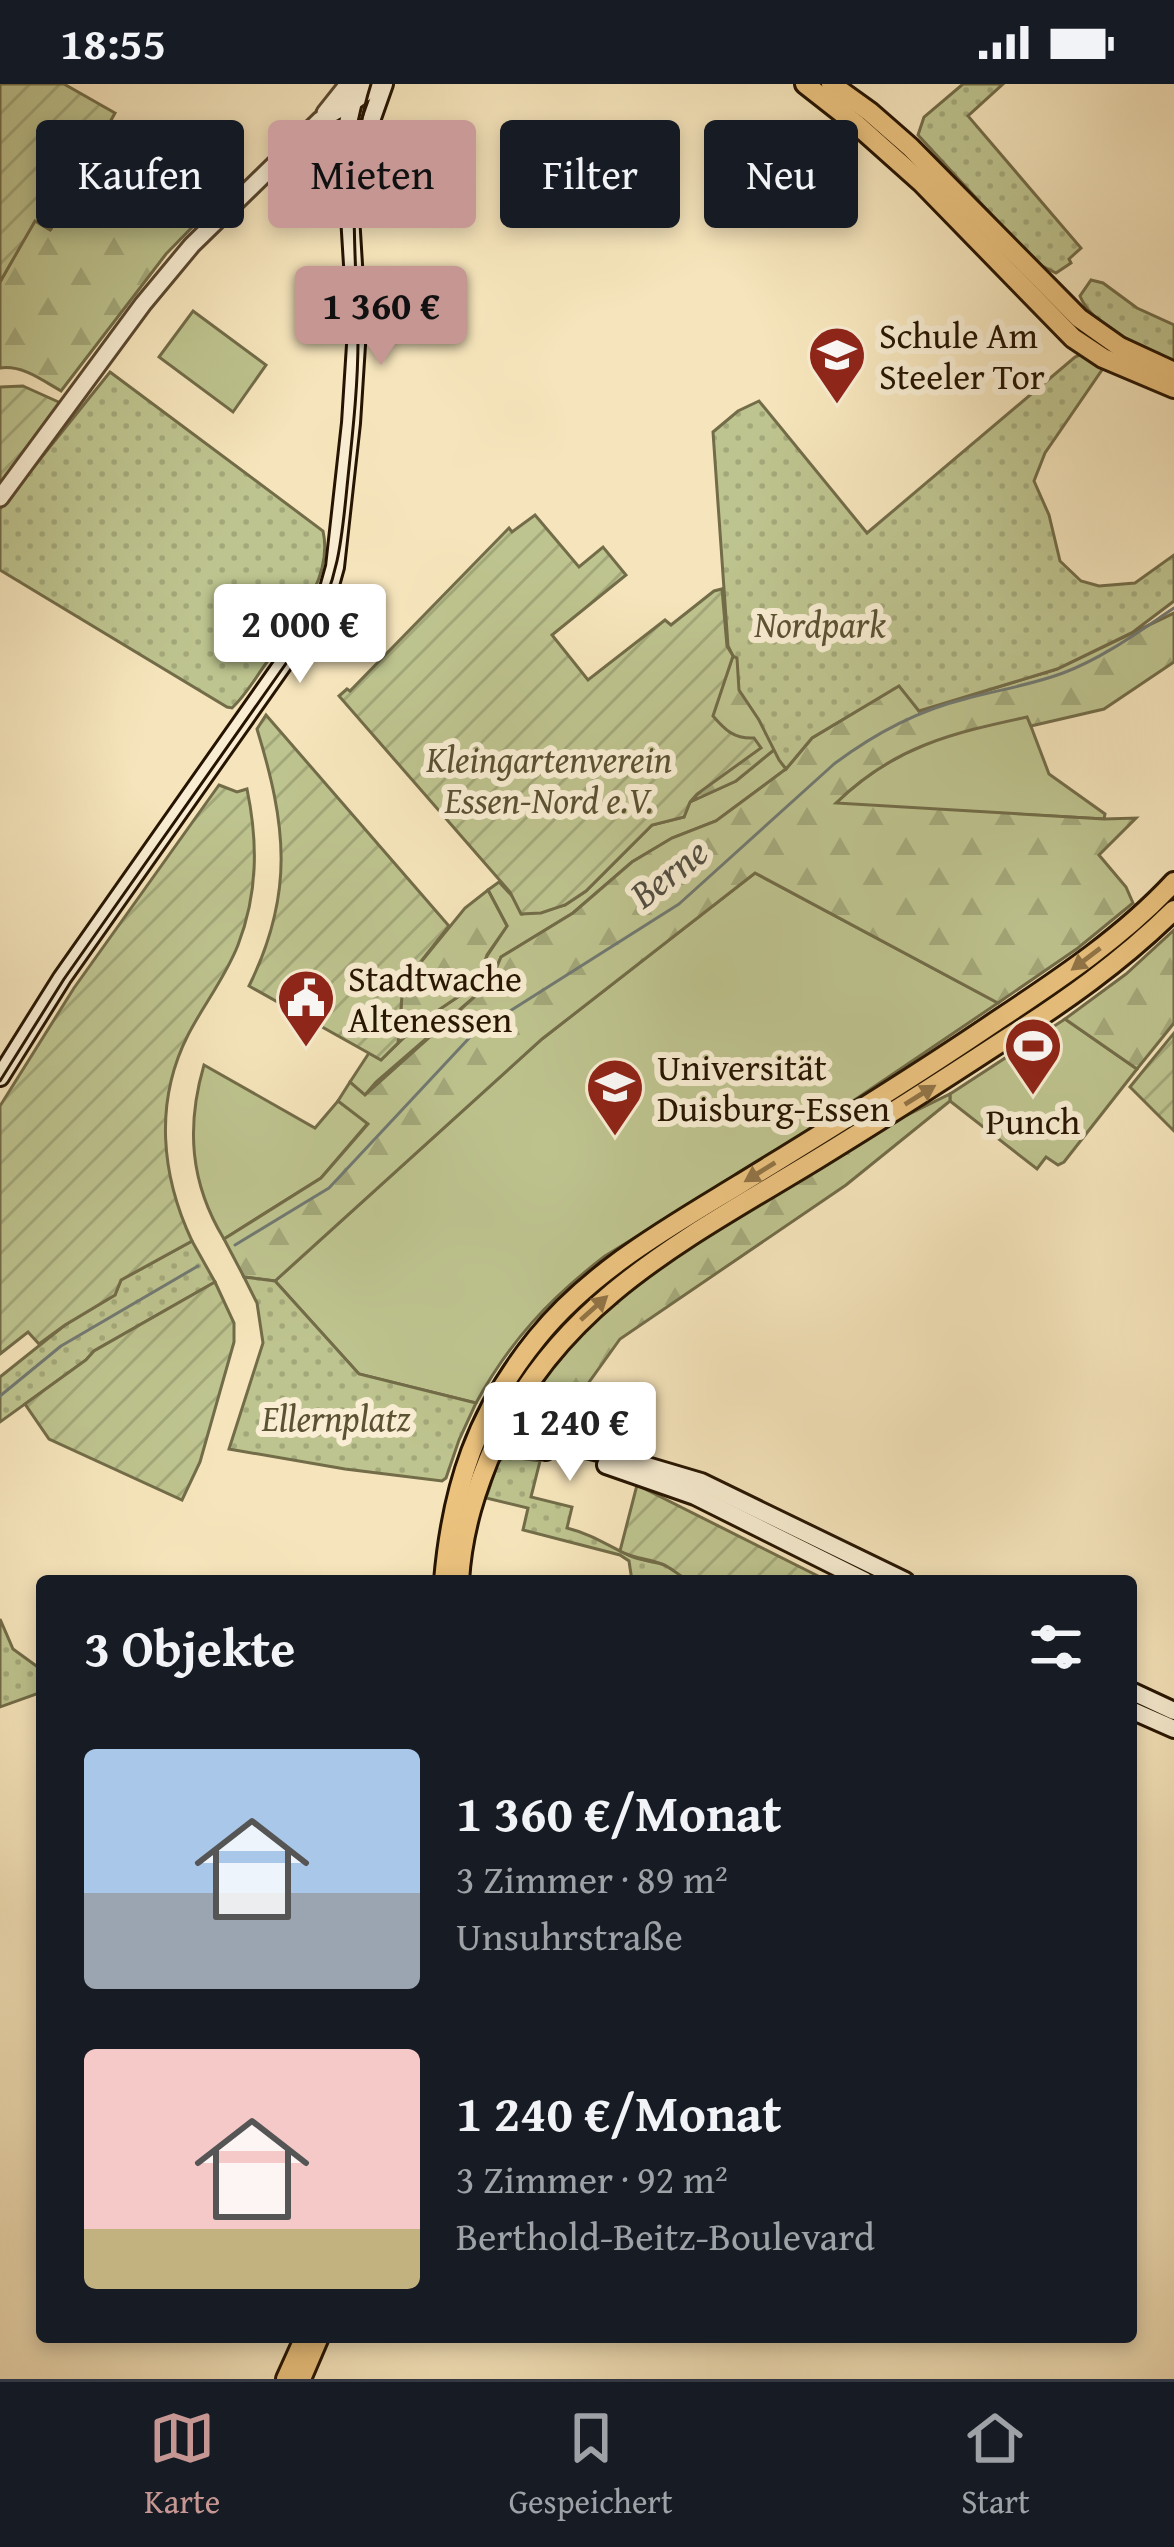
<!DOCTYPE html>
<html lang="de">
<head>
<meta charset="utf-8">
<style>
  :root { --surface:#171b24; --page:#242831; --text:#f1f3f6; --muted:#9ea1a6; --line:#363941; --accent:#c59692 }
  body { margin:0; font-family:"Gentium Book Plus",serif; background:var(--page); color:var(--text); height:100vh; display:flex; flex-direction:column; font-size:45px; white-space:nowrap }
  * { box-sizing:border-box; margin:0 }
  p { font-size:39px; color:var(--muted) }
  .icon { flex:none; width:66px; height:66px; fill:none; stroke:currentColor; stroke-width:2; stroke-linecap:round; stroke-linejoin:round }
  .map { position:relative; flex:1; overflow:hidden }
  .panel { position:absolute; left:36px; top:1491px; width:1101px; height:768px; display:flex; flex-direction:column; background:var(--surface); border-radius:12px; box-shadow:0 6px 18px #0003 }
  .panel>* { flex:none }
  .guide { position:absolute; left:36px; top:36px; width:1104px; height:108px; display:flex; gap:24px }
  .price { position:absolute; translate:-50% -102px; padding:0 27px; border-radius:12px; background:#fff; color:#222; font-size:39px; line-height:78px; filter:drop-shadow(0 3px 6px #0008) }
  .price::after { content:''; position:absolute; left:50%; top:72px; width:36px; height:27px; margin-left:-18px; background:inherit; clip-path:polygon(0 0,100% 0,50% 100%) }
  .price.active { background:var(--accent); color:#111 }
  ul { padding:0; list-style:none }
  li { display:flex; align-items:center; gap:36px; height:300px; padding:0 48px }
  li span { display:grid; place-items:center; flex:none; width:336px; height:240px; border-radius:12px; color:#555 }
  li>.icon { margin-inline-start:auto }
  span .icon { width:144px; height:144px; fill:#fffc; stroke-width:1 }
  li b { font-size:51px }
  h2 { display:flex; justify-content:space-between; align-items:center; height:144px; padding:0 48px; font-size:51px }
  .chip { padding:0 42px; border-radius:12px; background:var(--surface); box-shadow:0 6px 18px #0003; font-size:42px; line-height:108px }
  .chip.active { background:var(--accent); color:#111 }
  .status { display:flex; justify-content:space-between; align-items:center; height:84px; padding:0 60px; background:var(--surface); direction:ltr }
  .status svg { height:33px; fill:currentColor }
  .tabs { display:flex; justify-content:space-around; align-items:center; height:168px; border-top:3px solid var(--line); background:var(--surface); font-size:33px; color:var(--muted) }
  .tabs a { display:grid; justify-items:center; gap:6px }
  .tabs .active { color:var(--accent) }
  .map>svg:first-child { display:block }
  .grass { fill:#bec48f; stroke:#726c48; stroke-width:3 }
  .forest { fill:url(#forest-firs); stroke:#726c48; stroke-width:3 }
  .park { fill:url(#park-dots); stroke:#726c48; stroke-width:3 }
  .garden { fill:url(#garden-furrows); stroke:#726c48; stroke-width:3 }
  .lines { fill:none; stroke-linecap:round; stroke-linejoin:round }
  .stream { stroke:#717972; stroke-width:3 }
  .tertiary-casing { stroke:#5a4830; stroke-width:21 }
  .secondary-casing { stroke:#261401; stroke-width:22 }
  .primary-casing { stroke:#261401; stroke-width:24 }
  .tertiary { stroke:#f9eed3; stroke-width:15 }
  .secondary { stroke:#f9eed3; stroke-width:16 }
  .primary { stroke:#ebc27e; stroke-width:18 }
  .tram { stroke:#261401; stroke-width:3 }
  .oneway { fill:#927446 }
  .labels { text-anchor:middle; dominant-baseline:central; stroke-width:12; stroke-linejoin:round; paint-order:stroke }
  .poi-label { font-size:36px; fill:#261401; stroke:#f9eed3; text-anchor:start }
  .park-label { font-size:36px; font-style:italic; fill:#5b5233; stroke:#f9eed3 }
  .water-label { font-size:39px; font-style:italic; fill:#524f43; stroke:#f9eed3 }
</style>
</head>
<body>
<div class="status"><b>18:55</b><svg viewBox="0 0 49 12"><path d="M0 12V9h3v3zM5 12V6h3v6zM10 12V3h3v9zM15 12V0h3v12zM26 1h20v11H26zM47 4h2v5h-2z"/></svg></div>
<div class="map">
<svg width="1174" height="2295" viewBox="0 0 1174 2295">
  <defs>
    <pattern id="forest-firs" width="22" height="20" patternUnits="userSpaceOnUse" patternTransform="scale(3)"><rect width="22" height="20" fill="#bec48f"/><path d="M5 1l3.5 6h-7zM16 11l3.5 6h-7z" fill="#a3a87a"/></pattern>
    <pattern id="park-dots" width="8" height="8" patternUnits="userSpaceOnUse" patternTransform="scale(3)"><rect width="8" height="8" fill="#bec48f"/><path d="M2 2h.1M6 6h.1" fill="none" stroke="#a3a87a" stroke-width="1.8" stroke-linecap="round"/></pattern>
    <pattern id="garden-furrows" width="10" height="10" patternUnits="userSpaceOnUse" patternTransform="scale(3)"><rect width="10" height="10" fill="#bec48f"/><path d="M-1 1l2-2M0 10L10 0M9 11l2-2" fill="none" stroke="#a3a87a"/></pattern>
  </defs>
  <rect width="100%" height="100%" fill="#f6e5bc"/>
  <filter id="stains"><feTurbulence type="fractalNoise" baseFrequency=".00167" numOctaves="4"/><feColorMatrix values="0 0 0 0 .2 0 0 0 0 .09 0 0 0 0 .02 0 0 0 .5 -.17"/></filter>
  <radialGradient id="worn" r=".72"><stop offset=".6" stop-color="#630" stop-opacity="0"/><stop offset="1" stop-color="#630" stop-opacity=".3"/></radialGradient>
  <g class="grass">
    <polygon points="193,227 266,281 233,328 159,273"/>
    <path d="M1027 632 1049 690 1105 730 1104 735 835 720C895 662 949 649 1027 632Z"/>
    <polygon points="775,665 786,685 716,737 672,754 632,778 573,829 501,873 493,892 480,908 376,998 364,1012 350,998 369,969 381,976 420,938 468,906 479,895 487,872 507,842 488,806 499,798 515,815 522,830 565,821 586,807 652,741 684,733 690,718 736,697"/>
    <path d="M755 789 998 919 810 1046 605 1172C549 1215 510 1257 476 1319L359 1290 275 1197 542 955Z"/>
    <polygon points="1065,935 1137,985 1064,1078 1058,1081 1046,1073 1037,1085 950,1017 950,1010"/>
    <path d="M204 981 315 1044 338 1017 368 1039 321 1094 224 1155C190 1099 186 1043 204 981Z"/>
  </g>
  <g class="forest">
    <path d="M95 66 204 131 166 170 61 307C42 296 23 281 0 284V198L35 136 51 145Z"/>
    <path d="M1174 529V578L1104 625 1031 642 1027 633C952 649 893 663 836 719L1104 735 1136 734 1099 771 1126 803 1133 819 1078 864 998 919 755 789 542 955 275 1197 244 1193 224 1155 321 1094 368 1040 338 1017 350 998 365 1011 480 908 493 892 501 873 573 829 632 778 672 754 716 737 786 685 812 654 900 601 919 627 1057 585Z"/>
    <polygon points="733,572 737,574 759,635 775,665 736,697 690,718 709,699 760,664 727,648 712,632"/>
    <polygon points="488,806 507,842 487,871 479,895 468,906 421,938 398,959 403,900 465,824"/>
    <polygon points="1174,846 1174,939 1137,985 1065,935 1126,890"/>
    <polygon points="950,1010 950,1017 846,1101 620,1255 567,1329 569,1349 542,1337 537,1332 534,1319 548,1288 595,1227 824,1072"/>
  </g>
  <g class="park">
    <polygon points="963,0 1003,0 968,32 1081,164 1069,175 1071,179 1056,189 1036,179 918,51 924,33"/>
    <path d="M1091 196 1103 199 1137 224 1174 241V276C1144 266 1092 242 1080 212Z"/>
    <polygon points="1082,270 1104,283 1045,369 1034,397 1049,431 1060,477 1081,497 1099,502 1135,499 1174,471 1174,517 1133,548 1057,585 919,627 899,602 812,654 786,685 779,676 759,636 739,606 737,574 733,572 728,562 713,348 738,327 759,317 867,449 1075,273"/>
    <path d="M110 288 323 447C334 495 292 542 267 578 256 593 246 611 232 624L227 623 0 486V425Z"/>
    <polygon points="192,1157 215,1198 94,1267 86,1276 0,1338 0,1293 65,1241 115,1211 121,1196"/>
    <polygon points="244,1193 275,1197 359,1290 476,1319 459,1356 446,1394 442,1397 345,1385 229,1365 263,1259 257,1219"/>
    <path d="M505 1372 540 1377 531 1413 572 1423 567 1444C591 1450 607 1461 628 1471 639 1477 653 1477 665 1481 674 1485 682 1491 690 1497H632L629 1477 620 1471 523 1446 528 1424 486 1414 498 1378Z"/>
    <polygon points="0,1535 13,1565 42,1586 42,1608 0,1623"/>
  </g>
  <g class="garden">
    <polygon points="0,0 64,0 115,29 50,146 35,137 0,198"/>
    <polygon points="23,302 63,320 0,406 0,303"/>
    <path d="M535 431 579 483 603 463 626 491 552 551 588 596 665 536 671 541 714 507 722 505 727 562 733 572 713 632C725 646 734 655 754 654L761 664 697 710 690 718 684 733 652 741 586 807 565 821 541 829 521 830 510 808 339 612 347 605 350 607 509 444 512 448Z"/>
    <path d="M266 631 449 842 403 900 398 959 381 976 249 902C295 809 286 740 257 645Z"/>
    <path d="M219 701 237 708 247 705C258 758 258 809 238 861 225 894 204 920 188 951 154 1018 161 1091 192 1157L121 1196 115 1211 65 1241 39 1260 28 1248 0 1270V1022L74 904Z"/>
    <polygon points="1174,949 1174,1047 1130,1003"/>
    <polygon points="215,1198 234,1239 234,1258 200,1378 182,1416 49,1355 25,1320 86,1276 94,1267"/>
    <path d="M637 1401 828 1497H690C679 1492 672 1484 662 1480 648 1475 633 1474 620 1467Z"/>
  </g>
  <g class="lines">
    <g class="stream">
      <path d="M235 1161 329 1104 472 951 679 820 834 680C874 650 916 627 965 615 998 606 1031 601 1063 589 1103 574 1138 548 1174 524"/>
      <polyline points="0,1312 61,1262 198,1182"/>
    </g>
    <g class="tertiary-casing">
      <g id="tertiary">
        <polyline points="325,29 348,0"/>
        <polyline points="0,414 143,220 192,161 320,36 352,19 378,0"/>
      </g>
    </g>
    <g class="secondary-casing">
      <g id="secondary">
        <polyline points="353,125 367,48 384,0"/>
        <polyline points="0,993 62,894 309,543 328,508 335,483 351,339 356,261 355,213 350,132 343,101 348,39 357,0"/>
        <polyline points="495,1344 603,1369 701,1398 905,1497"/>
        <polyline points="491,1350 497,1356 546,1367"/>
        <polyline points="606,1381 695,1412 865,1497"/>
        <polyline points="1131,1607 1174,1627"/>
        <polyline points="1131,1626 1174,1645"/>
      </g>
    </g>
    <g class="primary-casing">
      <g id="primary">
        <polyline points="805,0 856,40 921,98 1073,254 1103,274 1174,304"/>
        <polyline points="831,0 870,28 910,63 1079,234 1120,263 1174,288"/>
        <path d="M444 1497C452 1403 477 1328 537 1254 591 1187 668 1144 740 1100 826 1047 911 995 995 938 1058 896 1122 854 1174 798"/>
        <path d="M459 1497C462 1447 476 1403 496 1358 560 1216 691 1152 817 1075 879 1037 940 998 1001 958 1063 919 1121 878 1174 826"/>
        <polyline points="286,2295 305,2253"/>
        <polyline points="301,2295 319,2253"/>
      </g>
    </g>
    <use href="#tertiary" class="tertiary"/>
    <use href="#secondary" class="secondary"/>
    <use href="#primary" class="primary"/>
    <path class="tram" d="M0 997 64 895 311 544C338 499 342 454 347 403 352 354 358 305 358 256 357 169 344 85 371 0"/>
  </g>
  <defs><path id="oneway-solid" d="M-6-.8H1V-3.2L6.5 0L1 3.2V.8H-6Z" transform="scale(3)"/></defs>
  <g class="oneway">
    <use href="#oneway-solid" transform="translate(1086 875) rotate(143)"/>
    <use href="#oneway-solid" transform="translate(920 1011) rotate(-32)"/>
    <use href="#oneway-solid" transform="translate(760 1088) rotate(148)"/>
    <use href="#oneway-solid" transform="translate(594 1224) rotate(-42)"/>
  </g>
  <defs>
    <g id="school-pin" transform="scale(3)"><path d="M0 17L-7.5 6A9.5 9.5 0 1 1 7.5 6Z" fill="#8f2418" stroke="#f9eed3"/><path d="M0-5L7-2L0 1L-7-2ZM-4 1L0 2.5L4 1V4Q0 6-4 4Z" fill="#fff"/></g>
    <g id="civic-pin" transform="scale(3)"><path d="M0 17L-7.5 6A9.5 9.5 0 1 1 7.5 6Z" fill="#8f2418" stroke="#f9eed3"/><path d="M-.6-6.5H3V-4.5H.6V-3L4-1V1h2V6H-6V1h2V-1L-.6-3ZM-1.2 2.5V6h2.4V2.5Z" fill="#fff"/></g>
    <g id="stadium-pin" transform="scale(3)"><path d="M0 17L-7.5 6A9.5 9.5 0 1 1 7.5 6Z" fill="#8f2418" stroke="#f9eed3"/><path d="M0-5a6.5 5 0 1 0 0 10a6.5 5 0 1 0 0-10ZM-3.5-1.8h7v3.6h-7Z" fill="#fff"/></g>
    <g id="university-pin" transform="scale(3)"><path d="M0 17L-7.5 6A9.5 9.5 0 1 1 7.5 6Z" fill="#8f2418" stroke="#f9eed3"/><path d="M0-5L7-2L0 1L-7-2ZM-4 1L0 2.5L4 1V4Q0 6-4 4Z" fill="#fff"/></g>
  </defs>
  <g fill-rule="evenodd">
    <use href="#school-pin" x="837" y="271"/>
    <use href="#civic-pin" x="306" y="914"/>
    <use href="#stadium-pin" x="1033" y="962"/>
    <use href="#university-pin" x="615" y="1003"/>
  </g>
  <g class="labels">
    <g class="poi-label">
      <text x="879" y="250">Schule Am<tspan x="879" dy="41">Steeler Tor</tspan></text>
      <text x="348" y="893">Stadtwache<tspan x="348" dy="41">Altenessen</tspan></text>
      <text x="657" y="982">Universität<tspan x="657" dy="41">Duisburg-Essen</tspan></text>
      <text x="1033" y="1036" text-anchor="middle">Punch</text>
    </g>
    <g class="park-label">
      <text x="820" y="539">Nordpark</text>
      <text x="549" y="674">Kleingartenverein<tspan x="549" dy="41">Essen-Nord e.V.</tspan></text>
      <text x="336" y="1333">Ellernplatz</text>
    </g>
    <g class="water-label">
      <text transform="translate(668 788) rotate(-38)">Berne</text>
    </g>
  </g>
  <rect width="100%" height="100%" filter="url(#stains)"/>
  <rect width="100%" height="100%" fill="url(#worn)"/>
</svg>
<b class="price active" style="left:381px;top:284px">1 360 €</b>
<b class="price" style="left:300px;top:602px">2 000 €</b>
<b class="price" style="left:570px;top:1400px">1 240 €</b>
<div class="guide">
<a class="chip">Kaufen</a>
<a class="chip active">Mieten</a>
<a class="chip">Filter</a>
<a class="chip">Neu</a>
</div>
<section class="panel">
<h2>3 Objekte<svg class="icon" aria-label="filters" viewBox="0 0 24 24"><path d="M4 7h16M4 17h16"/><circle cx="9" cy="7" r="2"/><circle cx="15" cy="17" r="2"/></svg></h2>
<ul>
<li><span style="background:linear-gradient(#a9c7e8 60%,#9aa5b1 0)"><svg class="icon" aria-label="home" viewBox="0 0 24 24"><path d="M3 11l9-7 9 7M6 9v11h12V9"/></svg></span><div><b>1 360 €/Monat</b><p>3 Zimmer · 89 m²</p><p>Unsuhrstraße</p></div></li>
<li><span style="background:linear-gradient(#f6c9c9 75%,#c2b280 0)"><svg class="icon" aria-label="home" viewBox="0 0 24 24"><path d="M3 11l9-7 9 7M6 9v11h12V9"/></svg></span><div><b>1 240 €/Monat</b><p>3 Zimmer · 92 m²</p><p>Berthold-Beitz-Boulevard</p></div></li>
</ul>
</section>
</div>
<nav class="tabs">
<a class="active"><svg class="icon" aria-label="map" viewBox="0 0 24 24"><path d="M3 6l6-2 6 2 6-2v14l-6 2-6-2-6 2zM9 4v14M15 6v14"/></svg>Karte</a>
<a><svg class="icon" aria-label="saved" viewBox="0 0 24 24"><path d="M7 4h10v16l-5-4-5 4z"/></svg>Gespeichert</a>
<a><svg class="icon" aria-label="home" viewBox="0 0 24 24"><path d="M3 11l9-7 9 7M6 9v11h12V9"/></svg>Start</a>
</nav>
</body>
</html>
